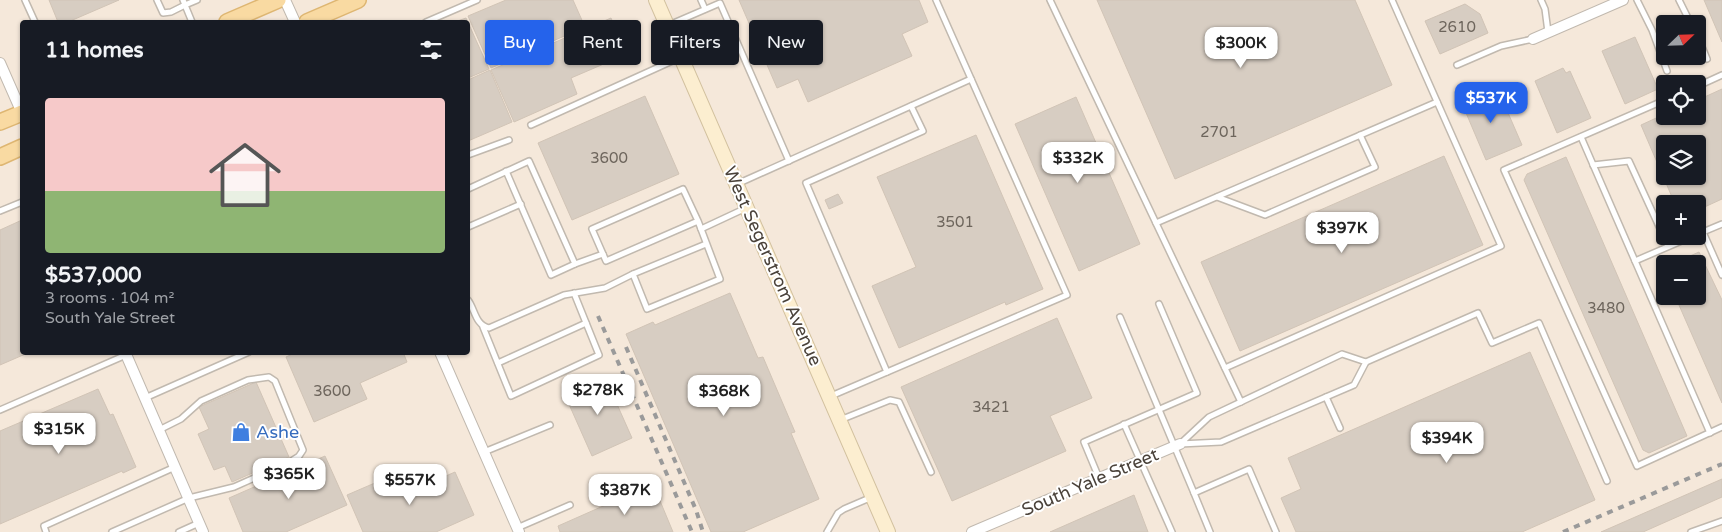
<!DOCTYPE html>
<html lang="en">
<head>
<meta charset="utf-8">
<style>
  :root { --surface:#171b24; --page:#20242c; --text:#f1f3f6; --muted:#9ea1a6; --accent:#2563eb }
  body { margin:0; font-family:"Varela Round",sans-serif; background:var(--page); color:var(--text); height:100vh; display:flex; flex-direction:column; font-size:19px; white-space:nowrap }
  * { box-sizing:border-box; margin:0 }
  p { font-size:16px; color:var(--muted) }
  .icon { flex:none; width:28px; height:28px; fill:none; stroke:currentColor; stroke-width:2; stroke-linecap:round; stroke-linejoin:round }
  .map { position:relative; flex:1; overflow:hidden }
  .details { position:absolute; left:20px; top:20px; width:450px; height:335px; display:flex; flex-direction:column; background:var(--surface); border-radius:5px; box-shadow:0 1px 4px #0004 }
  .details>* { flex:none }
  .banner { position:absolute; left:485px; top:20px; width:475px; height:45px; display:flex; gap:10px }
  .needle { width:32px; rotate:67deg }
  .fabs { position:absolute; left:1656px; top:15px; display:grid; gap:10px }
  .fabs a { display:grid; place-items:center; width:50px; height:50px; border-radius:5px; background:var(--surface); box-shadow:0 1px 4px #0004; font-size:25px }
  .price { position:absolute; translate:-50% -42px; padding:0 11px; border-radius:10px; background:#fff; color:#222; font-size:16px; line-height:32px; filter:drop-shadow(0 1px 2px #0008) }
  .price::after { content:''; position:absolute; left:50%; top:30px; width:15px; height:11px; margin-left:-8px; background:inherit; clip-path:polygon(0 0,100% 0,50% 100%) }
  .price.on { background:var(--accent); color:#fff }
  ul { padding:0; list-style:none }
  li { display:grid; align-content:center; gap:10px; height:265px; padding:0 25px }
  li span { display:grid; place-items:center; height:155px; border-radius:5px; color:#555 }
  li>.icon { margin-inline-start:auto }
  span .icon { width:90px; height:90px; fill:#fffc; stroke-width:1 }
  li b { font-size:21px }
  h2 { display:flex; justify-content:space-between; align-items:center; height:60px; padding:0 25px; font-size:21px }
  .pill { padding:0 18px; border-radius:5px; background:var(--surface); box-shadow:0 1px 4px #0004; font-size:18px; line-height:45px }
  .pill.on { background:var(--accent); color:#fff }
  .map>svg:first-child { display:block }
  .commercial { fill:#f5e8da; fill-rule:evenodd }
  .building { fill:#d7cdc2; stroke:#d1c4b6; fill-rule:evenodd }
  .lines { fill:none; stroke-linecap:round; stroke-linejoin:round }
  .lane-casing { stroke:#c1b9af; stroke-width:8 }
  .street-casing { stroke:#c1b9af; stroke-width:12 }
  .secondary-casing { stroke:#d2c19f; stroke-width:16 }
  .primary-casing { stroke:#deb672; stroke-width:18 }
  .lane { stroke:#fff; stroke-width:5 }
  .street { stroke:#fff; stroke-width:10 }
  .secondary { stroke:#fceed0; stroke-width:14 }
  .primary { stroke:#f9daa2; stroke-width:15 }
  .rail { stroke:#9a9a9a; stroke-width:4; stroke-dasharray:6 6; stroke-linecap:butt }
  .labels { text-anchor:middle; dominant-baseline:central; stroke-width:4; stroke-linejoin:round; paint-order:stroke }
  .number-label { font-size:15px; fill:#6d655c }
  .street-label { font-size:18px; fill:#4a423a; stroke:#fff }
  .shop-label { font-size:18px; fill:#366cbe; stroke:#fff; text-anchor:start }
</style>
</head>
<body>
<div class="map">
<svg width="1722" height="532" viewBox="0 0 1722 532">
  <rect width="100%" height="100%" fill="#f5f2ed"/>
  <path class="commercial" d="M0 0H1722V532H0ZM22 22H468V352H22ZM1665 24H1698V56H1665ZM1665 84H1698V116H1665ZM1665 144H1698V176H1665ZM1665 204H1698V236H1665ZM1665 264H1698V296H1665Z"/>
  <g class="building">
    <polygon points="49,0 119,0 68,22 58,22"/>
    <polygon points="506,0 573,0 585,27 491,68 468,16"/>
    <polygon points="739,0 919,0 928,22 902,34 912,56 808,102 798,79 777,88"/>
    <polygon points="1097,0 1355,0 1392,85 1175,179"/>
    <polygon points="1704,0 1722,0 1722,42"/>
    <polygon points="1465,4 1480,14 1488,33 1440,54 1425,21"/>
    <polygon points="466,18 489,69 468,78 468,22 455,22"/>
    <polygon points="611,18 627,54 571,78 577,94 514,122 491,70"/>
    <polygon points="1635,37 1658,89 1625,104 1602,51"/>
    <polygon points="1563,68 1566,73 1570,71 1591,118 1557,133 1535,81"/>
    <polygon points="490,70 512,122 468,141 468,80"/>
    <polygon points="1491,88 1497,101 1502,99 1522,145 1486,160 1461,101"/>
    <path d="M1722 89V199L1698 210V204H1675L1641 125 1665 114V116H1698V100ZM1665 144H1698V176H1665Z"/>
    <polygon points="645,96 679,174 572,220 538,143"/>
    <polygon points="1076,97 1140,244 1079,271 1015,124"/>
    <polygon points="976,135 1043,289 1006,305 1005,302 899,348 872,286 916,267 877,177"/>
    <polygon points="1444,156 1483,245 1240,351 1201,262"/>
    <polygon points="1566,157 1687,436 1649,453 1643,450 1524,180 1527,174"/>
    <polygon points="838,194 843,203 829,209 825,200"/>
    <polygon points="22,220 22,352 30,352 0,365 0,230"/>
    <polygon points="1699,252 1722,300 1722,403 1675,296 1698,296 1698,264 1672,264"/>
    <polygon points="730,293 758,358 763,357 795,432 791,433 819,499 743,532 711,532 626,334 653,322 655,325"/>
    <polygon points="1057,318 1092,398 1050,416 1066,451 952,501 901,387"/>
    <polygon points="297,352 403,352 407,362 360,383 367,399 314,422 286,357"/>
    <polygon points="1530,352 1595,500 1522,532 1296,532 1281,498 1301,489 1288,458"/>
    <polygon points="604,375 632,438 592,456 564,393"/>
    <polygon points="256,382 289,457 232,482 225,466 214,470 198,434 209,429 199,407"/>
    <polygon points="98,389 110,415 113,414 136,467 123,473 122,471 0,524 0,431"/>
    <polygon points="325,456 347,505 286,532 243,532 229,498"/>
    <polygon points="455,472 474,515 436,532 363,532 347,495 398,473 407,493"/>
    <polygon points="1722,479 1722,497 1643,532 1601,532"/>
    <polygon points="653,484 673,532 560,532 558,526"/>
    <polygon points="1134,495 1148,532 1050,532"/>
  </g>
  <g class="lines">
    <g class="lane-casing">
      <g id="lane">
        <polyline points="25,0 35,22"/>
        <polyline points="157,0 163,13 171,12 185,5 183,0"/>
        <polyline points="701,0 705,9"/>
        <polyline points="1050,0 1241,402"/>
        <polyline points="1541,0 1545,9 1548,32"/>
        <polyline points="1637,0 1652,30 1667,71"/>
        <polyline points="1679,0 1691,24"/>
        <polyline points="192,22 185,5 197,0"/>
        <polyline points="426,22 477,0"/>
        <polyline points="669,25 720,3 789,161"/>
        <polyline points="1698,37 1707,59"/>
        <polyline points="1457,65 1501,46 1533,39"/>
        <polyline points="1698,86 1722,75"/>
        <polyline points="1665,100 1504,170 1637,466 1722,427"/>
        <polyline points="531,125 681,57"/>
        <polyline points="1581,137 1635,261 1693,236"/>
        <polyline points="468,155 509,140"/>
        <polyline points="1593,165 1629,161 1668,246"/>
        <polyline points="737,184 971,79"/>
        <polyline points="468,189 529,161 575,264 551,275 506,171"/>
        <polyline points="1217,197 1265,215 1375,167 1360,135"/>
        <polyline points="0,211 22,202"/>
        <polyline points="698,221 606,261 592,229 683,189 698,221 720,279 647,309 633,274 706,244"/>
        <polyline points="1156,223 1437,102"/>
        <polyline points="468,227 521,204"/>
        <polyline points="701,229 746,208"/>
        <polyline points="1703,232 1722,275"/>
        <polyline points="1698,234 1722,224"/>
        <polyline points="1635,261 1710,433"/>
        <polyline points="575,264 603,254"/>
        <path d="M468 300C475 309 475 325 489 328L564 295 605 288 633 274"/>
        <polyline points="1120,317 1194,493"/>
        <polyline points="483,327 511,396 599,355 574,293"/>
        <polygon points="1342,354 1366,362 1354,385 1221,442 1180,444 1209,417"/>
        <polyline points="1366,362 1478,313 1492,343 1539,323 1607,481"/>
        <polyline points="498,363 586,323"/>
        <polyline points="1225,368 1501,246 1392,0"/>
        <polyline points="887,372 806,183 923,131 911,106"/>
        <polyline points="831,396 1067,295 936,0"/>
        <polyline points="1326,397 1340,428"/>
        <polyline points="145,398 249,352"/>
        <polyline points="0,410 126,355"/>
        <polyline points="840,420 890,400 899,402 931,472"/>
        <polyline points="1124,424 1172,532"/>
        <polyline points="484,452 550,425"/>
        <polyline points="1099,478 1084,442 1197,393 1159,304"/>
        <polyline points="517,528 570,505"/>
        <polyline points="46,532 44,526 175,467"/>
        <polyline points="112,532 189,498 234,487 288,463 299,456 303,450 275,381 269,377 248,380 201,401 181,419 159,430"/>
        <polyline points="179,532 199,523"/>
        <polyline points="827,532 838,513 844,509 872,497"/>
        <polyline points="1210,532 1194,493 1249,469 1276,532"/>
        <polyline points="1691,532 1722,521"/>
      </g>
    </g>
    <g class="street-casing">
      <g id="street">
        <polyline points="285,0 295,22"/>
        <polyline points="1533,39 1623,0"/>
        <polyline points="0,63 22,113"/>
        <polyline points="125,352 203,532"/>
        <polyline points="440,352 519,532"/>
        <polyline points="972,532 1180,444"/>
      </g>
    </g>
    <g class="secondary-casing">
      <polyline id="secondary" points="656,0 888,532"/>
    </g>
    <g class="primary-casing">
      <g id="primary">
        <polyline points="227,22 278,0"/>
        <polyline points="307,22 358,0"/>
        <polyline points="0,122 22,113"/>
        <polyline points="0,157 22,147"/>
      </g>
    </g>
    <use href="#lane" class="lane"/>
    <use href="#street" class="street"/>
    <use href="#secondary" class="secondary"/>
    <use href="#primary" class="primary"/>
    <g class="rail">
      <polyline points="598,316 692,532"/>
      <polyline points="626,347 696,510 703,532"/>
      <polyline points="1563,532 1722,464"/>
    </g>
  </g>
  <defs>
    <g id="shop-bare" transform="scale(1.5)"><path d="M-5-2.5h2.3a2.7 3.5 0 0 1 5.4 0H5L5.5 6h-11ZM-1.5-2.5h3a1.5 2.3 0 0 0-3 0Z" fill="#3f7fe0" stroke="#fff" stroke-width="2.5" paint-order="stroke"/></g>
  </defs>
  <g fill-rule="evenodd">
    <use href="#shop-bare" x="241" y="432"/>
  </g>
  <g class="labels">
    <g class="number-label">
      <text x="1457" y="27">2610</text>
      <text x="1219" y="132">2701</text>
      <text x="609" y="158">3600</text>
      <text x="955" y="222">3501</text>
      <text x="1606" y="308">3480</text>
      <text x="332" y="391">3600</text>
      <text x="991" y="407">3421</text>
    </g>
    <g class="street-label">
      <text transform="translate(773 266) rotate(66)">West Segerstrom Avenue</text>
      <text transform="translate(1090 482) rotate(-23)">South Yale Street</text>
    </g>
    <g class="shop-label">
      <text x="256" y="432">Ashe</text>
    </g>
  </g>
</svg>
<div class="fabs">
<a><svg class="needle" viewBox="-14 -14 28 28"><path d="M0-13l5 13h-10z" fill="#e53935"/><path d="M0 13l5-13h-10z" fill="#9ea1a6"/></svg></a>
<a><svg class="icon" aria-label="locate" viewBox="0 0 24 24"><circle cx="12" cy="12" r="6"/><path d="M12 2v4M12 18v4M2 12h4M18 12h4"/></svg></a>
<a><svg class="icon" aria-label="layers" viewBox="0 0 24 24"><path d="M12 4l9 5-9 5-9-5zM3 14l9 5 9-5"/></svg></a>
<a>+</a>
<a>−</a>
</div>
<b class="price" style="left:1241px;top:69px">$300K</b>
<b class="price on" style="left:1491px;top:124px">$537K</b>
<b class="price" style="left:1078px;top:184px">$332K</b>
<b class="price" style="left:1342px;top:254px">$397K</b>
<b class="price" style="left:598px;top:416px">$278K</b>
<b class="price" style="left:724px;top:417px">$368K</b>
<b class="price" style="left:59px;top:455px">$315K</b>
<b class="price" style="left:1447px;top:464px">$394K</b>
<b class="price" style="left:289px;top:500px">$365K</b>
<b class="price" style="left:410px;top:506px">$557K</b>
<b class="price" style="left:625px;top:516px">$387K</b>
<div class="banner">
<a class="pill on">Buy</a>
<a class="pill">Rent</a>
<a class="pill">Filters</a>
<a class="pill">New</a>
</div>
<section class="details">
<h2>11 homes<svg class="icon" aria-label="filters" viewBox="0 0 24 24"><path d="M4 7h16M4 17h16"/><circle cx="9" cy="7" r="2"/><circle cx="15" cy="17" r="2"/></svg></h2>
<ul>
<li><span style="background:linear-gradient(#f6c9c9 60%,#8fb573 0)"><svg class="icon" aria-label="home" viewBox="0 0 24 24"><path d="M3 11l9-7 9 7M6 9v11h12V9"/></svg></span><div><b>$537,000</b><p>3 rooms · 104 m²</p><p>South Yale Street</p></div></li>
</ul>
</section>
</div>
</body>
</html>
